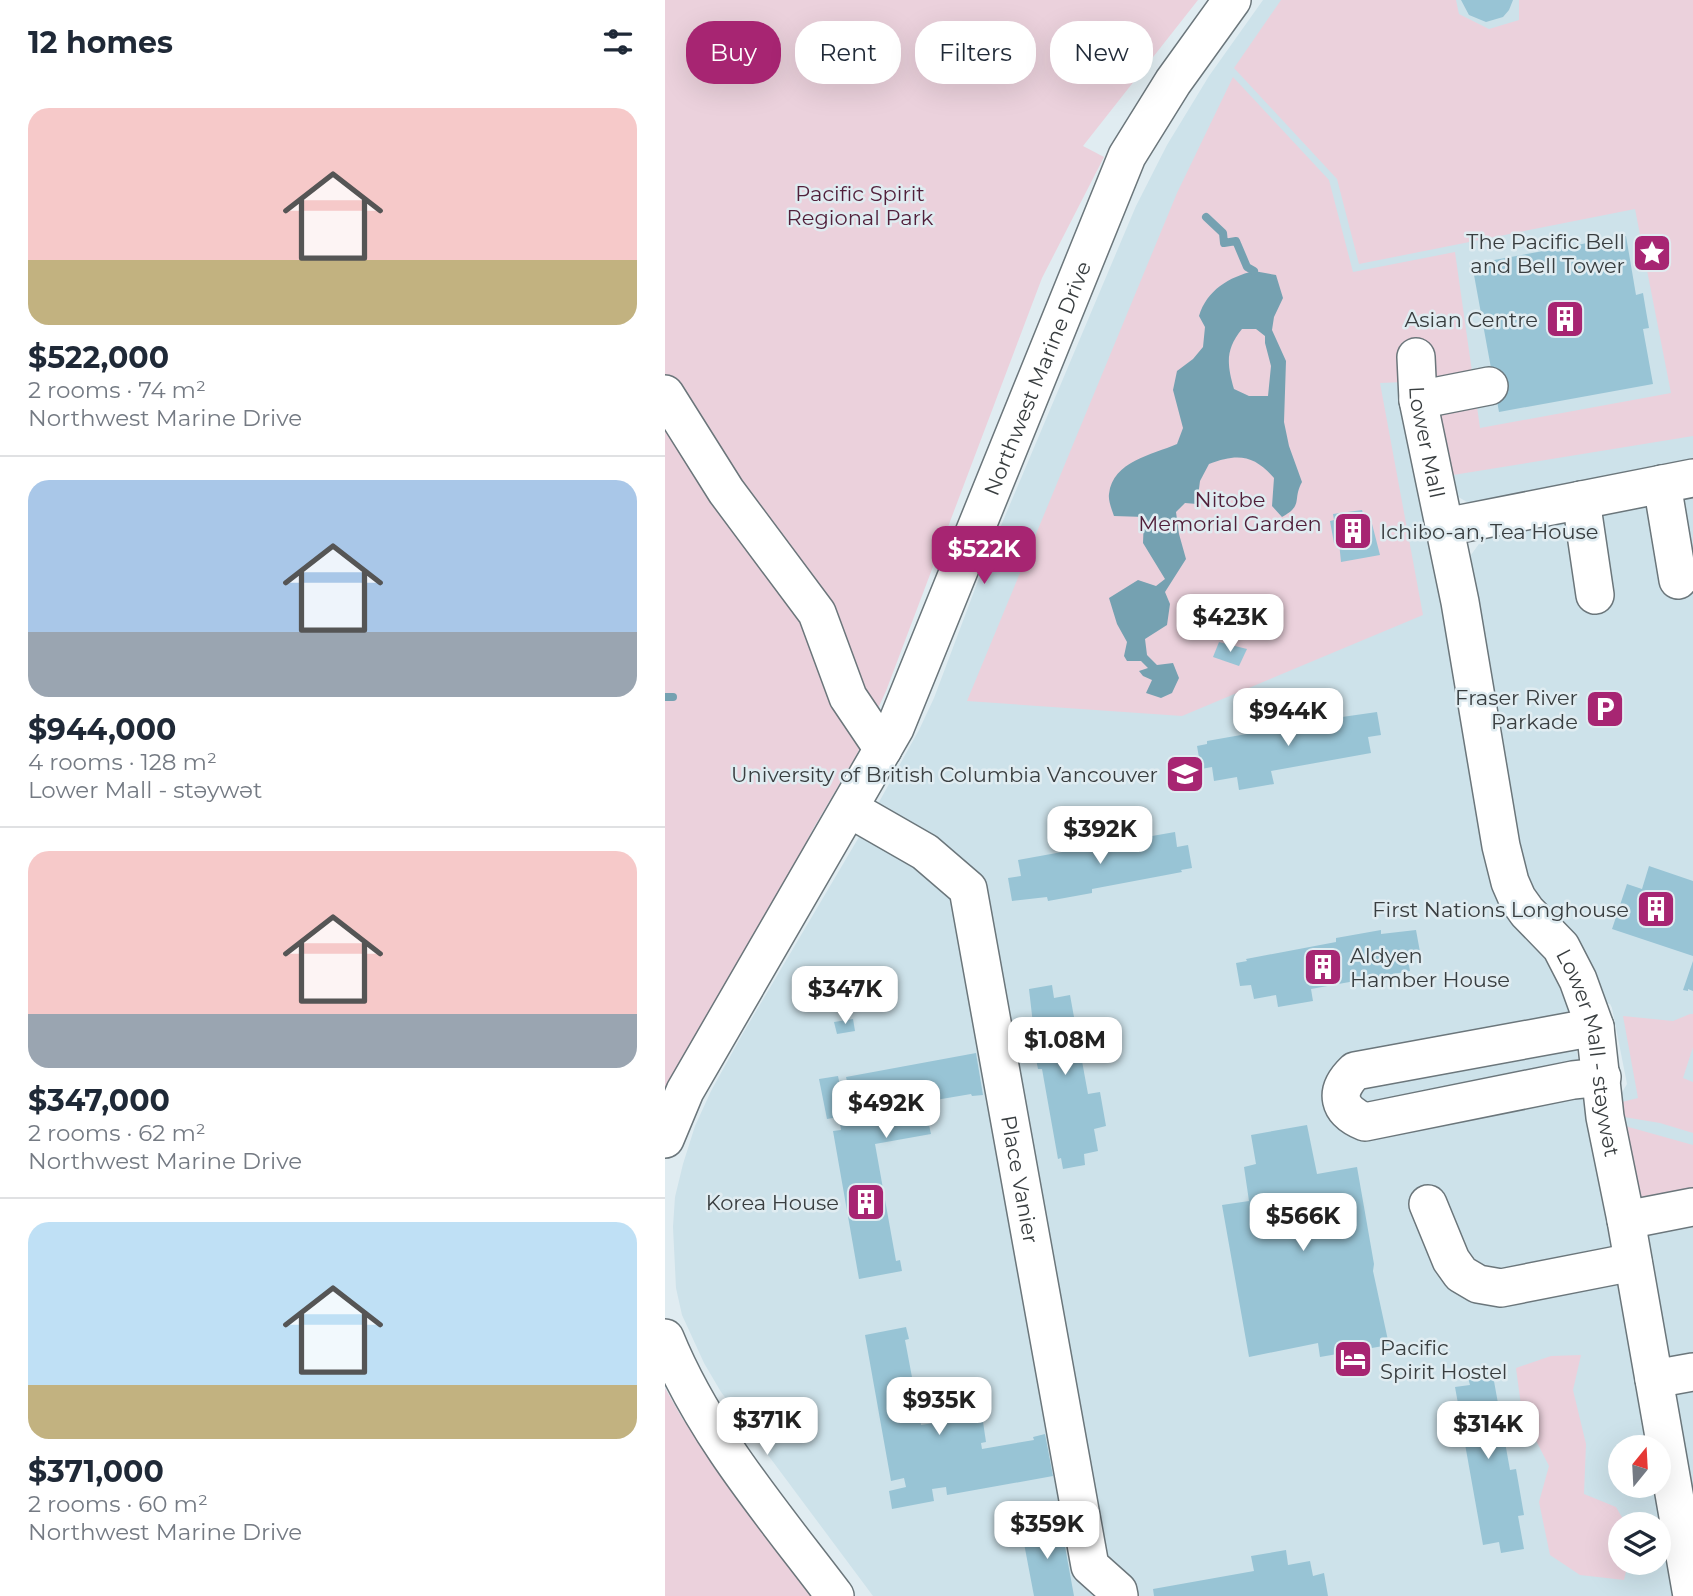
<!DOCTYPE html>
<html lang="en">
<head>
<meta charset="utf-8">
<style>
  :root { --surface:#fff; --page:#f2f2f3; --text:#1f2937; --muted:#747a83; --line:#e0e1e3; --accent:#a72572 }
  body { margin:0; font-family:Montserrat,sans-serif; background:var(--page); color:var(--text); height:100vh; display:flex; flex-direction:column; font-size:26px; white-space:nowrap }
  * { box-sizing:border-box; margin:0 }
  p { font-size:23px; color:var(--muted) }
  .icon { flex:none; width:38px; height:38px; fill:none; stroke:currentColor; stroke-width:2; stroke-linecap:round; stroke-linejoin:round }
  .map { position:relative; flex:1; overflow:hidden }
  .sheet { display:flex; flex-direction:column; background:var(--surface); width:665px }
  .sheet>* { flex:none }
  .banner { position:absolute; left:21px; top:21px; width:665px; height:63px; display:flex; gap:14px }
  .needle { width:46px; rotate:18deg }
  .fabs { position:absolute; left:943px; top:1435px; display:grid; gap:14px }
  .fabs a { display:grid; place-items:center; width:63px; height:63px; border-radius:50%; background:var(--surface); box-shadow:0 7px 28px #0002; font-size:35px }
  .price { position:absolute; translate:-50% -60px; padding:0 16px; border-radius:14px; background:#fff; color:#222; font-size:23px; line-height:46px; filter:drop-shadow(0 2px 4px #0008) }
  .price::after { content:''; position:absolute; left:50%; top:42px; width:21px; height:16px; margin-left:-10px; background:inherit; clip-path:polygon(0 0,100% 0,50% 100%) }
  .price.current { background:var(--accent); color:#fff }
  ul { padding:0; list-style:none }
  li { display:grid; align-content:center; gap:14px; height:371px; padding:0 28px }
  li+li { border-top:2px solid var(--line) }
  li span { display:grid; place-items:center; height:217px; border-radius:21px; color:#555 }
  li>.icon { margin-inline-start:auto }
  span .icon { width:126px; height:126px; fill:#fffc; stroke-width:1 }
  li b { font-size:30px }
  h2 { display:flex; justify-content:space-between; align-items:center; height:84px; padding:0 28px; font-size:30px }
  .tag { padding:0 24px; border-radius:28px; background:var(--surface); box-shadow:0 7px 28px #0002; font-size:24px; line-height:63px }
  .tag.current { background:var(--accent); color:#fff }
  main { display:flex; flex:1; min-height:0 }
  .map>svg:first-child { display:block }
  .built { fill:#cde2ea; fill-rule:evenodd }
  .green { fill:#ebd1dc }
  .water { fill:#75a1b1; fill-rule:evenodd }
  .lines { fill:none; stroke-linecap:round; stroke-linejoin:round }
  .stream { stroke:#75a1b1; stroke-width:8 }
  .building { fill:#98c4d5 }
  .minor-casing { stroke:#6b767b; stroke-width:40 }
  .minor { stroke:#fff; stroke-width:37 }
  .labels { text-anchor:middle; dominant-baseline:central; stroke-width:5; stroke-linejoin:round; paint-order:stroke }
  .park-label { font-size:21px; fill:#511f3a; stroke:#e0ecf1 }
  .poi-label { font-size:21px; fill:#393e40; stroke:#e0ecf1; text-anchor:end }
  .street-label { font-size:21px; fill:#393e40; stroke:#e0ecf1 }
</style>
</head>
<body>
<main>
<section class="sheet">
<h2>12 homes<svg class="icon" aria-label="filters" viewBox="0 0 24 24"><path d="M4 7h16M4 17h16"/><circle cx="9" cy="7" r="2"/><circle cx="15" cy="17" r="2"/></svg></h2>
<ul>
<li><span style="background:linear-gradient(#f6c9c9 70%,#c2b280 0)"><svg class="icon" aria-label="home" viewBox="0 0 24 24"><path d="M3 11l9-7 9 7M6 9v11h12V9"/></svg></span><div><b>$522,000</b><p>2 rooms · 74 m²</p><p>Northwest Marine Drive</p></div></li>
<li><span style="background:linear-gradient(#a9c7e8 70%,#9aa5b1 0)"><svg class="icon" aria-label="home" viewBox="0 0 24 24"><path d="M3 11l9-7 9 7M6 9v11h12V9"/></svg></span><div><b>$944,000</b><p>4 rooms · 128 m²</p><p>Lower Mall - stəywət</p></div></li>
<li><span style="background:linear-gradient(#f6c9c9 75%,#9aa5b1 0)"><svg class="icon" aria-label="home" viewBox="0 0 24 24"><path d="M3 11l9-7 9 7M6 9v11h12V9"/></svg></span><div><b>$347,000</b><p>2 rooms · 62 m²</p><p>Northwest Marine Drive</p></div></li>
<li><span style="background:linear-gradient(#bfe0f5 75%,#c2b280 0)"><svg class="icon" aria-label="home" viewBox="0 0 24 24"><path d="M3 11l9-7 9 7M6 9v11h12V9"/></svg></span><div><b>$371,000</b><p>2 rooms · 60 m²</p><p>Northwest Marine Drive</p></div></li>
</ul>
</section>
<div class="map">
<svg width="1028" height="1596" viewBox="0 0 1028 1596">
  <rect width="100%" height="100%" fill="#e0ecf1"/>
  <g class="built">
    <path d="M598 0H1028V462L810 503 802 502 790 495 762 499 881 953 902 998 984 1447H956V1486H991L1011 1596H208L56 1392 39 1363 17 1315 11 1288 8 1227 10 1197 18 1164 30 1126 46 1091 77 1035 204 820 254 730 269 698 316 573 471 206 502 145 544 76ZM956 1524H994V1563H956Z"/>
    <polygon points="1028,491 1028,1514 952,1101 962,1084 947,1008 945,1004 935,1001 861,883 803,559 819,537"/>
  </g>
  <g class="green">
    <polygon points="0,0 533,0 418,146 439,157 377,278 221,691 191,756 148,829 0,1116"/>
    <polygon points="616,0 791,0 794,14 824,29 854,20 854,0 1028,0 1028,436 788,475 763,381 715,383 758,615 517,716 302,701 512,193 568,77 664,180 688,272 790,252 815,428 1006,393 970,209 694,264 672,179 569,68"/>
    <polygon points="1025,1014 1028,1014 1028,1047 1018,1078 1028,1082 1028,1133 995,1123 959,1117 957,1102 973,1098 958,1016 1008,1021"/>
    <polygon points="960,1126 1028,1145 1028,1198 975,1207"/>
    <polygon points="916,1355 908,1390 921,1444 919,1494 951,1507 961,1524 956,1524 956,1563 963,1563 959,1580 915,1575 885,1555 874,1502 884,1466 857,1413 851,1368 886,1356"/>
    <polygon points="0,1388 17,1418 149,1596 0,1596"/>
  </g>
  <path class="water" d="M589 271 611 275 618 298 609 317 607 330 621 361 619 422 624 446 637 482C627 500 639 505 617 517L607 506 609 478C589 455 573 453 544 464L535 481 532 504 520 503 511 512 514 534 521 559 500 592 505 604 502 625 480 639 482 655 492 665 508 663 514 678 507 693 496 698 481 693 487 680 478 676 474 671 483 668 476 661H462L459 656 462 642 452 624 444 598 473 580 491 586 500 579 478 543 479 517 449 516C447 510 443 501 444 494 448 461 487 455 512 444L518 428 508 390 512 371 528 359 538 347 540 327 534 316C542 290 564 277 589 271ZM577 329H591L600 336V343L606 366 603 396H584L569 389C562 364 560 350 577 329Z"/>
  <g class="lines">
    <g class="stream">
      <polyline points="541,217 558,233 559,243 571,241 582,267 589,271"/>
      <polyline points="0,697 8,697"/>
    </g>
  </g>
  <g class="building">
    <polygon points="796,0 848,0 844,10 838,17 821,22 804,15"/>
    <polygon points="961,236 971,295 978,293 981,311 984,328 978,329 988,384 834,412 807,264"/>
    <polygon points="697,510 699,517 705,516 715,555 676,562 674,542 669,543 665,521 669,520 668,514"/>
    <polygon points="554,642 582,649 574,666 548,657"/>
    <polygon points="712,712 716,735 703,737 706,753 606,771 609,784 574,790 572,777 549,781 547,767 536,769 532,746 542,744 542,741 632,725 631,721 676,713 677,717"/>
    <polygon points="485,824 487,836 510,832 512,847 523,845 527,868 516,870 517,872 427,889 427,893 383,901 382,897 347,901 343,878 356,876 353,860 452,842 450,830"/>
    <polygon points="984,866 1028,881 1028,956 947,929 962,884 977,889"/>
    <polygon points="716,930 716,934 751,930 755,952 742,955 745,971 646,989 648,1001 613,1007 611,995 589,999 586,985 575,986 571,963 582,961 581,959 671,942 671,938"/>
    <polygon points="1028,961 1028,991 1023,989 1023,991 1018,990"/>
    <polygon points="387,985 389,998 405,995 423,1094 435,1092 441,1126 429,1129 433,1151 419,1154 420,1165 398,1169 396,1158 393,1159 377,1069 373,1069 364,1024 368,1024 364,989"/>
    <polygon points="188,1019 190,1031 172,1034 169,1022"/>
    <polygon points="311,1053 318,1095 307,1096 306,1094 259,1102 266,1134 210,1144 231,1261 235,1260 237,1271 194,1279 168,1131 176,1130 174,1117 162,1119 154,1079 173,1076 176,1091 184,1090 181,1077"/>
    <polygon points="642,1125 652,1174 692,1167 709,1264 708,1271 724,1345 655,1357 653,1343 584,1357 557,1205 584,1201 579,1167 591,1164 586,1135"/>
    <polygon points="241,1327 244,1339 240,1340 256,1425 317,1415 321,1442 316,1443 317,1449 369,1440 368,1437 380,1434 388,1476 282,1495 281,1487 267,1489 269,1501 227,1509 224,1491 241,1487 239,1478 226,1481 200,1335"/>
    <polygon points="827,1370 845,1470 851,1469 859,1515 853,1516 859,1549 836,1553 834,1542 818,1545 800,1444 785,1447 779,1412 794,1409 790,1387 805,1385 802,1374"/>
    <polygon points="382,1522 384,1533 397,1530 409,1596 369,1596 358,1538 360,1537 359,1526"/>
    <polygon points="621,1550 623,1565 645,1561 648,1576 659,1573 663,1596 489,1596 488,1589 589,1571 586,1556"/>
  </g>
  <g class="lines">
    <g class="minor-casing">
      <g id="minor">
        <path id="s1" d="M751 357 753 400 795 602 836 846 845 882 852 898 862 912 896 947 913 980 930 1027 940 1117 961 1220 1027 1596"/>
        <polyline points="0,394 61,491 152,613 183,697 218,749"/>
        <polyline points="753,400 824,386"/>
        <polyline points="997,484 1013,580"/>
        <polyline points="916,500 930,595"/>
        <polyline points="780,527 1028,478"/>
        <path id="s2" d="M185 809 260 852 303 889 425 1566 453 1591 454 1596"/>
        <path d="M930 1027 690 1071C668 1092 673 1111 700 1122L908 1080 937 1077"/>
        <path id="s3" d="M0 1139 20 1091 230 728 462 156 508 82 567 0"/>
        <polyline points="763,1204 786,1260 796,1274 813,1284 836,1288 968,1262"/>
        <polyline points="961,1220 1028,1207"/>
        <path d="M0 1338C39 1434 108 1514 170 1596"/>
        <polyline points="989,1379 1028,1372"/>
      </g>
    </g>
    <use href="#minor" class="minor"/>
  </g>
  <defs>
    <g id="sight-square" transform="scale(2.0125)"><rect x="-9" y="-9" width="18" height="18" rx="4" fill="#a72572" stroke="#e0ecf1"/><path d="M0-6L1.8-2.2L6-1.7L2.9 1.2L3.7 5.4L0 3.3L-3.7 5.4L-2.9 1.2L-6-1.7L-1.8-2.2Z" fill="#fff"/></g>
    <g id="building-square" transform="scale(2.0125)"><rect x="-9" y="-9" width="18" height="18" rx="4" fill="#a72572" stroke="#e0ecf1"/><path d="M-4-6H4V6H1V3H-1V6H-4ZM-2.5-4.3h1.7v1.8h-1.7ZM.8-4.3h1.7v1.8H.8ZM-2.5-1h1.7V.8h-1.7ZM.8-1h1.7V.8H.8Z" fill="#fff"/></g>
    <g id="parking-square" transform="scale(2.0125)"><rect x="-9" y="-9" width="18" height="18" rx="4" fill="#a72572" stroke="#e0ecf1"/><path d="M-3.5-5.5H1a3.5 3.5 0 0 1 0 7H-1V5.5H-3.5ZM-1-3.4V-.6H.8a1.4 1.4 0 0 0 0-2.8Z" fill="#fff"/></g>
    <g id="university-square" transform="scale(2.0125)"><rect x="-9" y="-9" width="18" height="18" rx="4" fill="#a72572" stroke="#e0ecf1"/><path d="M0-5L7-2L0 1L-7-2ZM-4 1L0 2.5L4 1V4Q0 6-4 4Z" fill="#fff"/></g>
    <g id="hotel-square" transform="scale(2.0125)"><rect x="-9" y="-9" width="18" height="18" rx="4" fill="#a72572" stroke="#e0ecf1"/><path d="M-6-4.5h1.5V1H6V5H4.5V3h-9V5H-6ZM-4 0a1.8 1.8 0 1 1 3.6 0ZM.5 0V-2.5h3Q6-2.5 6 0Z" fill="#fff"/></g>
  </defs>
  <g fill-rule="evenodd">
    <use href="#sight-square" x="987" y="253"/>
    <use href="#building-square" x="900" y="319"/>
    <use href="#building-square" x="688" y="531"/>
    <use href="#parking-square" x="940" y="709"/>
    <use href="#university-square" x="520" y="774"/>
    <use href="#building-square" x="991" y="909"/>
    <use href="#building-square" x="658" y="967"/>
    <use href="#building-square" x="201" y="1202"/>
    <use href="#hotel-square" x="688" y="1359"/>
  </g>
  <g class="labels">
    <g class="park-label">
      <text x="195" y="193">Pacific Spirit<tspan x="195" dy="24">Regional Park</tspan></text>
      <text x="565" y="499">Nitobe<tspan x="565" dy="24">Memorial Garden</tspan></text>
    </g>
    <g class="poi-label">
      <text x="960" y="241">The Pacific Bell<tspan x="960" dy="24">and Bell Tower</tspan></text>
      <text x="873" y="319">Asian Centre</text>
      <text x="715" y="531" text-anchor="start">Ichibo-an, Tea House</text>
      <text x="913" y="697">Fraser River<tspan x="913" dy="24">Parkade</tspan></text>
      <text x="493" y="774">University of British Columbia Vancouver</text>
      <text x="964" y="909">First Nations Longhouse</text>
      <text x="685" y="955" text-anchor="start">Aldyen<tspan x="685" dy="24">Hamber House</tspan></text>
      <text x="174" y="1202">Korea House</text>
      <text x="715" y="1347" text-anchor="start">Pacific<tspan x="715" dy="24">Spirit Hostel</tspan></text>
    </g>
    <g class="street-label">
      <text stroke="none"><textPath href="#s3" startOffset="849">Northwest Marine Drive</textPath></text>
      <text stroke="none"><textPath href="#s1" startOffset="86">Lower Mall</textPath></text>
      <text stroke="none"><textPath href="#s1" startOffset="728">Lower Mall - stəywət</textPath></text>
      <text stroke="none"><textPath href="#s2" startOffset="438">Place Vanier</textPath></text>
    </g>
  </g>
</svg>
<div class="fabs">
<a><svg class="needle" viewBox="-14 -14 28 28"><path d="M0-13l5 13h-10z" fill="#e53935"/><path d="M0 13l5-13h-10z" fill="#747a83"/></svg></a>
<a><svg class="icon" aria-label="layers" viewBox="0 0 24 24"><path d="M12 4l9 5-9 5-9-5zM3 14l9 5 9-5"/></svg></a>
</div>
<b class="price current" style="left:319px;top:586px">$522K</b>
<b class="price" style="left:565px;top:654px">$423K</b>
<b class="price" style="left:623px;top:748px">$944K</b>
<b class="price" style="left:435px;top:866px">$392K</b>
<b class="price" style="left:180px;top:1026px">$347K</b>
<b class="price" style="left:400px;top:1077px">$1.08M</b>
<b class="price" style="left:221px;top:1140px">$492K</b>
<b class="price" style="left:638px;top:1253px">$566K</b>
<b class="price" style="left:274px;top:1437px">$935K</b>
<b class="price" style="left:102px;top:1457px">$371K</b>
<b class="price" style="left:823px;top:1461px">$314K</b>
<b class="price" style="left:382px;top:1561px">$359K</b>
<div class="banner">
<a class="tag current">Buy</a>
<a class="tag">Rent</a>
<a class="tag">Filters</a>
<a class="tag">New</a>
</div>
</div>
</main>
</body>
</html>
